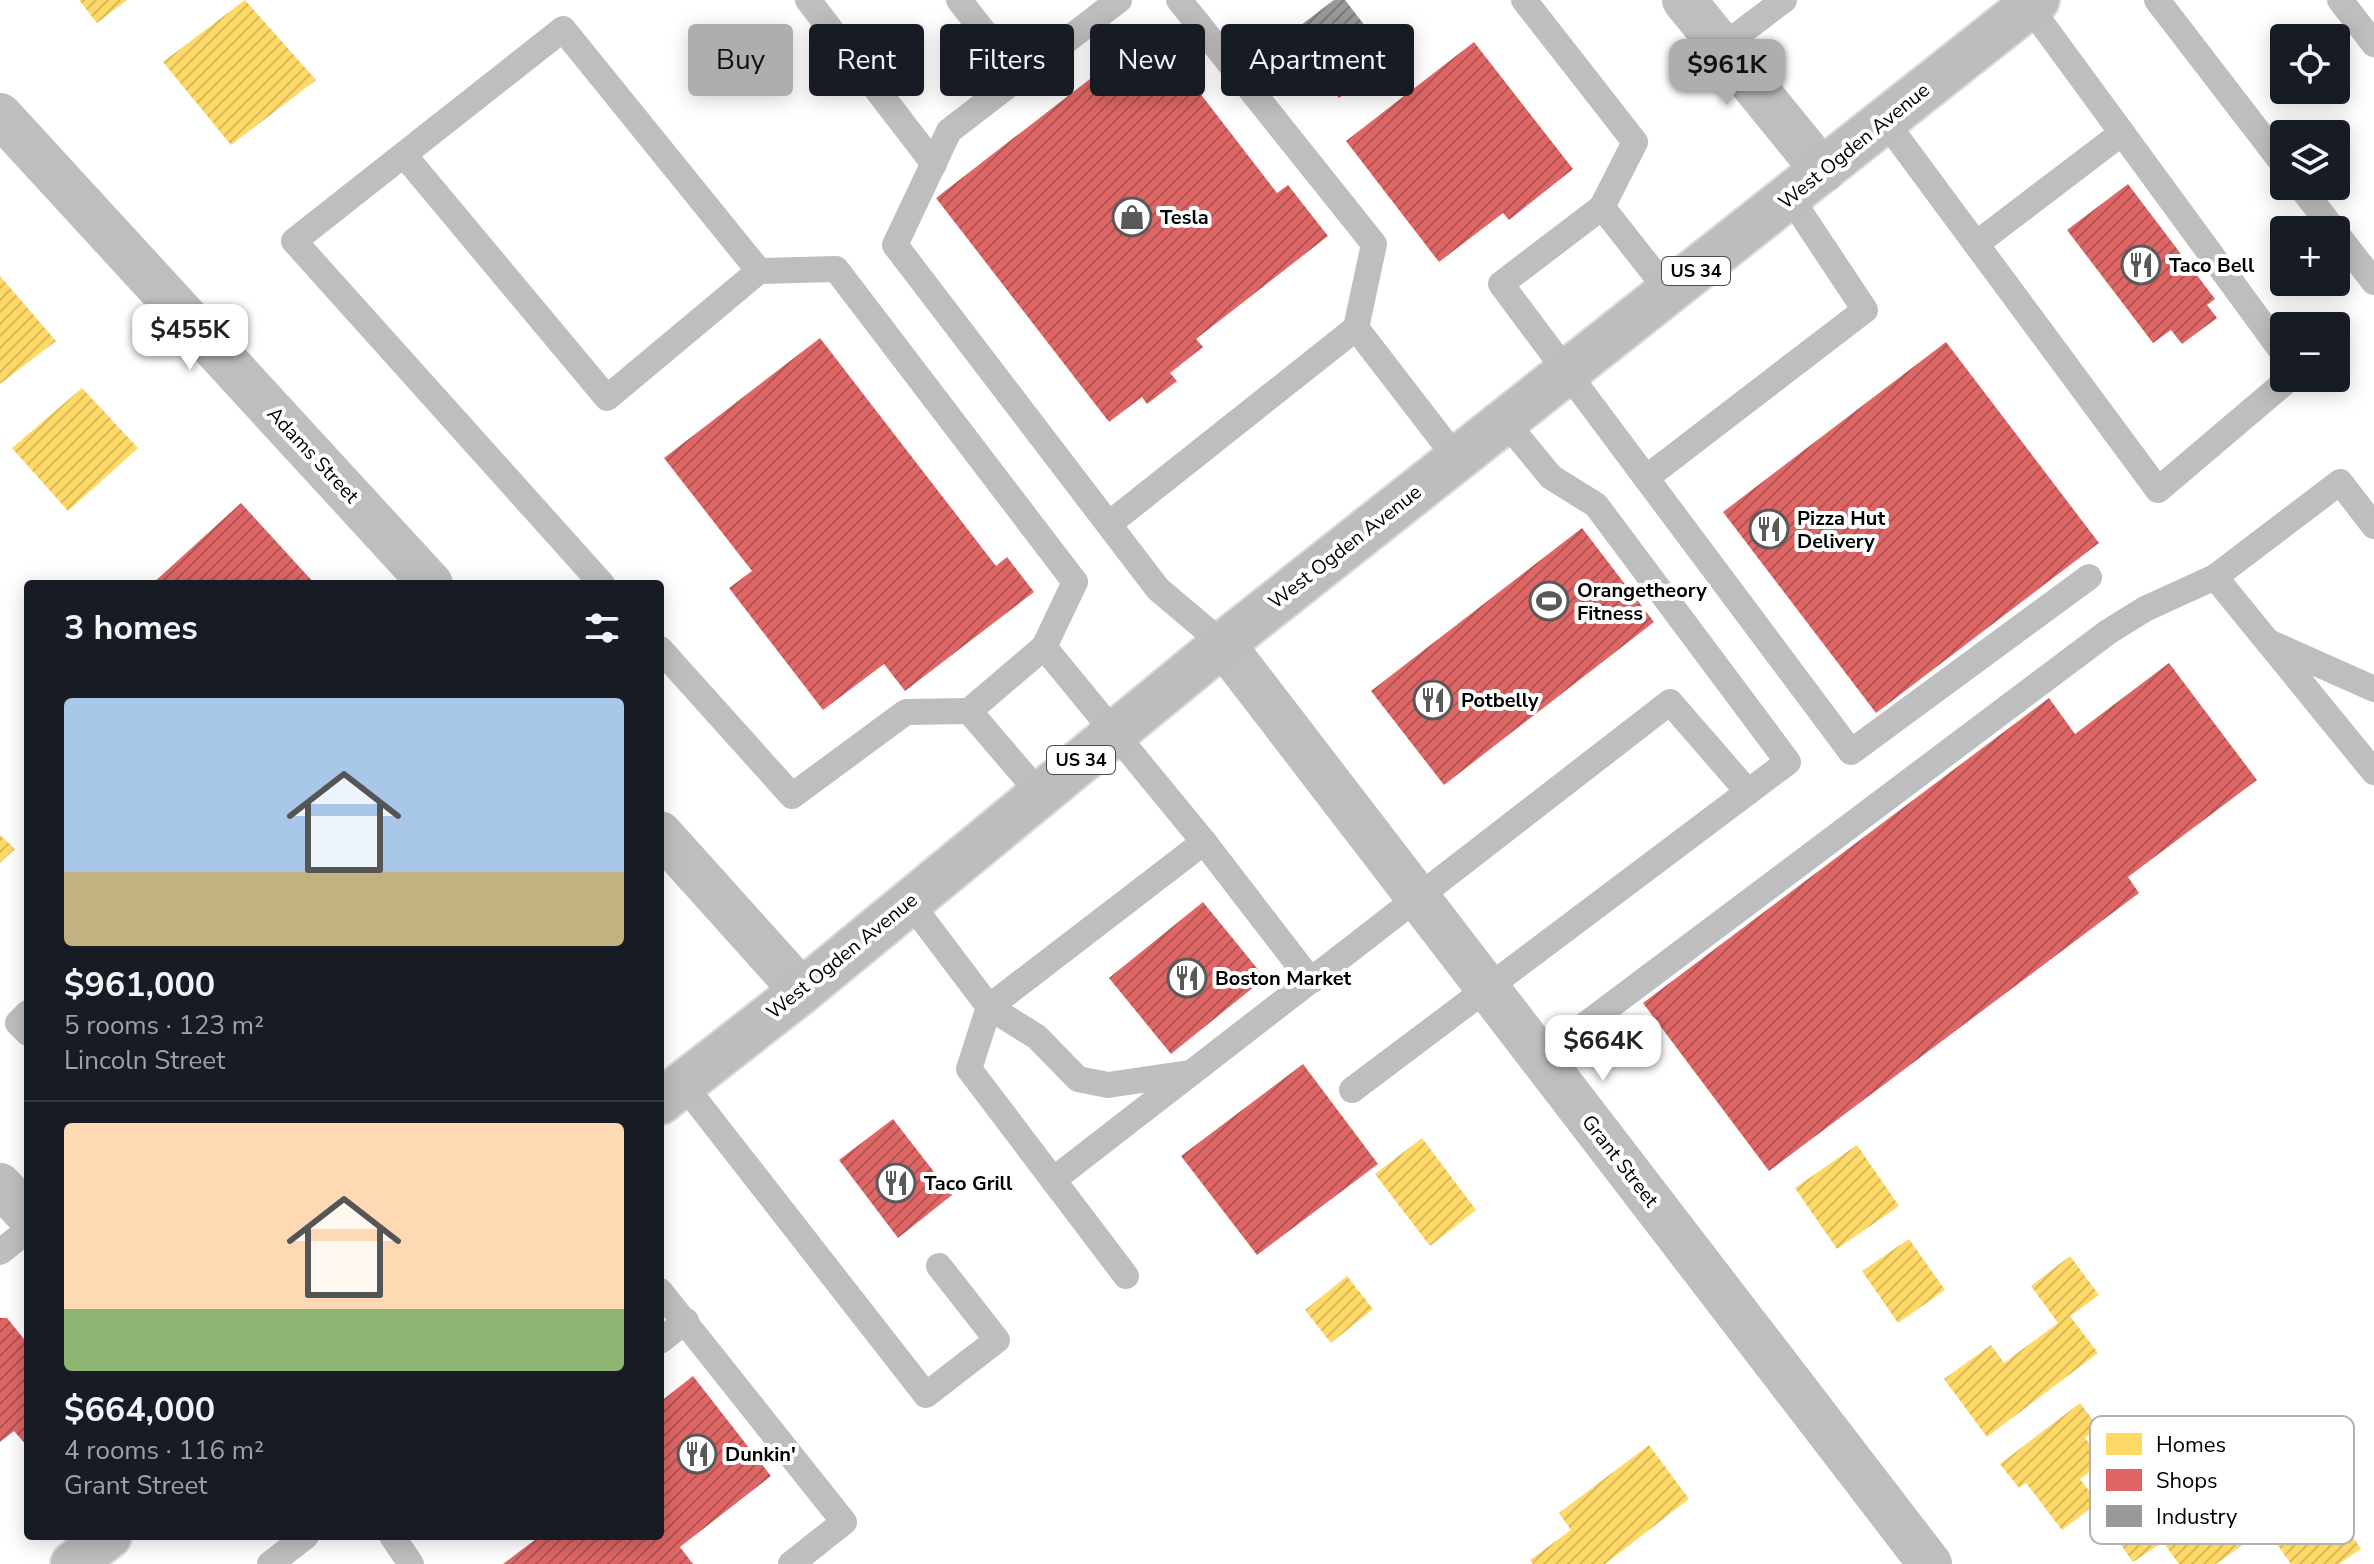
<!DOCTYPE html>
<html lang="en">
<head>
<meta charset="utf-8">
<style>
  :root { --surface:#171b24; --page:#20242c; --text:#f1f3f6; --muted:#9ea1a6; --line:#363941; --accent:#adaeaf }
  body { margin:0; font-family:"Nunito Sans",sans-serif; background:var(--page); color:var(--text); height:100vh; display:flex; flex-direction:column; font-size:30px; white-space:nowrap }
  * { box-sizing:border-box; margin:0 }
  p { font-size:26px; color:var(--muted) }
  .icon { flex:none; width:44px; height:44px; fill:none; stroke:currentColor; stroke-width:2; stroke-linecap:round; stroke-linejoin:round }
  .map { position:relative; flex:1; overflow:hidden }
  .sheet { position:absolute; left:24px; top:580px; width:640px; height:960px; display:flex; flex-direction:column; background:var(--surface); border-radius:8px; box-shadow:0 4px 20px #0003 }
  .sheet>* { flex:none }
  .guide { position:absolute; left:688px; top:24px; width:760px; height:72px; display:flex; gap:16px }
  .buttons { position:absolute; left:2270px; top:24px; display:grid; gap:16px }
  .buttons a { display:grid; place-items:center; width:80px; height:80px; border-radius:8px; background:var(--surface); box-shadow:0 4px 20px #0003; font-size:40px }
  .price { position:absolute; translate:-50% -68px; padding:0 18px; border-radius:16px; background:#fff; color:#222; font-size:26px; line-height:52px; filter:drop-shadow(0 2px 4px #0008) }
  .price::after { content:''; position:absolute; left:50%; top:48px; width:24px; height:18px; margin-left:-12px; background:inherit; clip-path:polygon(0 0,100% 0,50% 100%) }
  .price.active { background:var(--accent); color:#111 }
  ul { padding:0; list-style:none }
  li { display:grid; align-content:center; gap:16px; height:424px; padding:0 40px }
  li+li { border-top:2px solid var(--line) }
  li span { display:grid; place-items:center; height:248px; border-radius:8px; color:#555 }
  li>.icon { margin-inline-start:auto }
  span .icon { width:144px; height:144px; fill:#fffc; stroke-width:1 }
  li b { font-size:34px }
  h2 { display:flex; justify-content:space-between; align-items:center; height:96px; padding:0 40px; font-size:34px }
  .tag { padding:0 28px; border-radius:8px; background:var(--surface); box-shadow:0 4px 20px #0003; font-size:28px; line-height:72px }
  .tag.active { background:var(--accent); color:#111 }
  .map>svg:first-child { display:block }
  .homes { fill:url(#homes-hatch) }
  .shops { fill:url(#shops-hatch) }
  .industry { fill:url(#industry-hatch) }
  .lines { fill:none; stroke-linecap:round; stroke-linejoin:round }
  .primary-casing { stroke:#dbdbdb; stroke-width:48 }
  .service { stroke:#bebebe; stroke-width:26 }
  .minor { stroke:#bebebe; stroke-width:44 }
  .primary { stroke:#bdbdbd; stroke-width:44 }
  .labels { text-anchor:middle; dominant-baseline:central; stroke-width:8; stroke-linejoin:round; paint-order:stroke }
  .shield { fill:#fff; stroke:#4c4c4c; stroke-width:2 }
  .shield-label { font-size:18px; font-weight:bold; fill:#000 }
  .street-label { font-size:20px; fill:#000; stroke:#fff }
  .poi-label { font-size:20px; font-weight:bold; fill:#000; stroke:#fff; text-anchor:start }
  .key { fill:#fff; stroke:#b2b2b2; stroke-width:2 }
  .key-label { font-size:22px; fill:#000 }
</style>
</head>
<body>
<div class="map">
<svg width="2374" height="1564" viewBox="0 0 2374 1564">
  <defs>
    <pattern id="homes-hatch" width="6" height="6" patternUnits="userSpaceOnUse" patternTransform="scale(2)"><rect width="6" height="6" fill="#ffd966"/><path d="M-1 1l2-2M0 6l6-6M5 7l2-2" fill="none" stroke="#d9b857"/></pattern>
    <pattern id="shops-hatch" width="6" height="6" patternUnits="userSpaceOnUse" patternTransform="scale(2)"><rect width="6" height="6" fill="#e06666"/><path d="M-1 1l2-2M0 6l6-6M5 7l2-2" fill="none" stroke="#b35252"/></pattern>
    <pattern id="industry-hatch" width="6" height="6" patternUnits="userSpaceOnUse" patternTransform="scale(2)"><rect width="6" height="6" fill="#999"/><path d="M-1 1l2-2M0 6l6-6M5 7l2-2" fill="none" stroke="#7a7a7a"/></pattern>
  </defs>
  <rect width="100%" height="100%" fill="#fff"/>
  <g class="homes">
    <polygon points="79,0 127,0 97,23"/>
    <polygon points="245,0 316,80 231,145 163,62"/>
    <polygon points="0,276 56,341 0,384"/>
    <polygon points="82,388 138,448 68,511 12,448"/>
    <polygon points="0,835 15,849 0,863"/>
    <polygon points="1422,1138 1476,1210 1430,1246 1375,1174"/>
    <polygon points="1857,1145 1899,1206 1837,1249 1795,1188"/>
    <polygon points="1909,1239 1945,1290 1898,1323 1862,1271"/>
    <polygon points="2070,1256 2099,1295 2070,1316 2098,1353 1987,1437 1944,1379 1991,1345 2004,1363 2058,1323 2031,1286"/>
    <polygon points="1347,1276 1373,1309 1331,1343 1305,1310"/>
    <polygon points="2080,1403 2098,1427 2085,1438 2103,1462 2080,1479 2098,1503 2062,1530 2026,1483 2019,1488 2000,1464"/>
    <polygon points="1649,1445 1689,1499 1605,1564 1533,1564 1530,1560 1571,1530 1559,1513"/>
    <polygon points="2198,1464 2251,1539 2216,1564 2179,1564 2163,1542 2133,1562 2108,1527"/>
    <polygon points="2331,1505 2361,1549 2339,1564 2291,1564 2276,1543"/>
  </g>
  <g class="shops">
    <polygon points="1152,31 1277,193 1288,185 1328,236 1196,339 1203,347 1170,373 1177,381 1147,404 1142,397 1109,422 936,198"/>
    <polygon points="1474,42 1573,169 1509,220 1503,213 1439,262 1346,141"/>
    <polygon points="1367,45 1383,64 1339,98 1323,78"/>
    <polygon points="2128,184 2215,299 2207,305 2217,318 2182,344 2171,330 2153,343 2067,230"/>
    <polygon points="820,338 996,566 1007,557 1034,592 905,691 884,664 823,710 729,588 752,571 664,458"/>
    <polygon points="1946,342 2099,543 1876,713 1723,512"/>
    <polygon points="241,503 315,584 152,584"/>
    <polygon points="1582,528 1654,622 1444,785 1371,691"/>
    <polygon points="2169,663 2257,780 2128,877 2139,893 1769,1171 1643,1003 2049,698 2075,734"/>
    <polygon points="1203,902 1265,978 1171,1054 1109,978"/>
    <polygon points="1303,1064 1378,1164 1257,1255 1181,1156"/>
    <polygon points="893,1119 952,1195 898,1238 839,1160"/>
    <polygon points="0,1318 7,1318 28,1344 28,1447 14,1431 0,1442"/>
    <polygon points="693,1376 771,1476 680,1547 693,1564 503,1564 540,1536 660,1536 660,1402"/>
  </g>
  <polygon class="industry" points="1334,0 1345,0 1369,31 1325,65 1297,28"/>
  <g class="lines">
    <g class="primary-casing">
      <g id="primary">
        <polyline points="660,1102 802,991 1223,644 2037,0"/>
        <polyline points="73,1564 109,1536"/>
      </g>
    </g>
    <g class="service">
      <polyline points="808,0 934,164"/>
      <polyline points="959,0 1019,77"/>
      <polyline points="1119,0 949,131 895,245 1158,589 1223,644"/>
      <polyline points="1524,0 1635,142 1602,207 1669,292"/>
      <polyline points="2157,0 2284,165"/>
      <polyline points="2340,0 2374,44"/>
      <polyline points="2029,6 2284,354"/>
      <polyline points="1722,47 1784,0"/>
      <polyline points="1885,121 2158,490 2290,378"/>
      <polyline points="404,155 607,398 759,271"/>
      <polyline points="2300,186 2334,230"/>
      <polyline points="1602,207 1501,284 1851,752 2089,577"/>
      <polyline points="2336,233 2374,282"/>
      <polyline points="1976,244 2122,133"/>
      <polyline points="1356,328 1457,459"/>
      <polyline points="1505,421 1551,477 1596,505 1788,762 1748,792"/>
      <polyline points="1646,478 1865,310 1790,197"/>
      <polyline points="1109,524 1356,328 1374,244 1179,0"/>
      <polyline points="2215,577 2374,772"/>
      <polyline points="602,584 294,241 563,29 759,271 836,269 1075,582 1044,647"/>
      <polyline points="2271,643 2374,689"/>
      <polyline points="660,649 792,796 906,712 969,711"/>
      <polyline points="1040,794 969,711 1044,647 1204,842 1311,981"/>
      <polyline points="909,901 989,1007 969,1069 1126,1276"/>
      <polyline points="28,1013 18,1023 28,1033"/>
      <polyline points="1541,1058 2108,632 2145,609 2215,577 2340,482 2374,526"/>
      <polyline points="1189,1073 1108,1085 1078,1079 1037,1037 989,1007 1204,842"/>
      <polyline points="683,1084 926,1395 997,1340 939,1266"/>
      <polyline points="1053,1180 1670,702 1748,792 1352,1090"/>
      <polyline points="0,1252 28,1230"/>
      <polyline points="660,1291 844,1522 791,1564"/>
      <polyline points="660,1341 686,1321"/>
      <polyline points="392,1536 411,1564"/>
      <polyline points="270,1564 306,1536"/>
    </g>
    <g class="minor">
      <polyline points="1684,0 1823,171"/>
      <polyline points="0,115 431,584"/>
      <polyline points="1223,644 1930,1564"/>
      <polyline points="660,833 802,991"/>
      <polyline points="0,1185 28,1215"/>
    </g>
    <use href="#primary" class="primary"/>
  </g>
  <defs>
    <g id="shop-ring" transform="scale(2)"><circle r="9.5" fill="#fff" stroke="#595959" stroke-width="1.5"/><path d="M-5-2.5h2.3a2.7 3.5 0 0 1 5.4 0H5L5.5 6h-11ZM-1.5-2.5h3a1.5 2.3 0 0 0-3 0Z" fill="#595959"/></g>
    <g id="restaurant-ring" transform="scale(2)"><circle r="9.5" fill="#fff" stroke="#595959" stroke-width="1.5"/><path d="M-5-6h1v4h1v-4h1v4h1v-4h1v5L-1.5 .5V6h-2V.5L-5-1ZM5-6V6H3V1.5H1.5Q1.5-4 5-6Z" fill="#595959"/></g>
    <g id="stadium-ring" transform="scale(2)"><circle r="9.5" fill="#fff" stroke="#595959" stroke-width="1.5"/><path d="M0-5a6.5 5 0 1 0 0 10a6.5 5 0 1 0 0-10ZM-3.5-1.8h7v3.6h-7Z" fill="#595959"/></g>
  </defs>
  <g fill-rule="evenodd">
    <use href="#shop-ring" x="1132" y="217"/>
    <use href="#restaurant-ring" x="2141" y="265"/>
    <use href="#restaurant-ring" x="1769" y="529"/>
    <use href="#stadium-ring" x="1549" y="601"/>
    <use href="#restaurant-ring" x="1433" y="700"/>
    <use href="#restaurant-ring" x="1187" y="978"/>
    <use href="#restaurant-ring" x="896" y="1183"/>
    <use href="#restaurant-ring" x="697" y="1454"/>
  </g>
  <g class="labels">
    <g class="shield">
      <rect x="1662" y="257" width="68" height="28" rx="6"/>
      <rect x="1047" y="746" width="68" height="28" rx="6"/>
    </g>
    <g class="shield-label">
      <text x="1696" y="271">US 34</text>
      <text x="1081" y="760">US 34</text>
    </g>
    <g class="street-label">
      <text transform="translate(1854 146) rotate(-39)">West Ogden Avenue</text>
      <text transform="translate(313 455) rotate(47)">Adams Street</text>
      <text transform="translate(1345 547) rotate(-38)">West Ogden Avenue</text>
      <text transform="translate(842 956) rotate(-39)">West Ogden Avenue</text>
      <text transform="translate(1620 1161) rotate(52)">Grant Street</text>
    </g>
    <g class="poi-label">
      <text x="1160" y="217">Tesla</text>
      <text x="2169" y="265">Taco Bell</text>
      <text x="1797" y="518">Pizza Hut<tspan x="1797" dy="23">Delivery</tspan></text>
      <text x="1577" y="590">Orangetheory<tspan x="1577" dy="23">Fitness</tspan></text>
      <text x="1461" y="700">Potbelly</text>
      <text x="1215" y="978">Boston Market</text>
      <text x="924" y="1183">Taco Grill</text>
      <text x="725" y="1454">Dunkin'</text>
    </g>
  </g>
  <rect x="2090" y="1416" width="264" height="128" rx="12" class="key"/>
  <rect x="2106" y="1433" width="36" height="22" fill="#ffd966"/>
  <rect x="2106" y="1469" width="36" height="22" fill="#e06666"/>
  <rect x="2106" y="1505" width="36" height="22" fill="#999"/>
  <g class="key-label">
    <text x="2156" y="1452">Homes</text>
    <text x="2156" y="1488">Shops</text>
    <text x="2156" y="1524">Industry</text>
  </g>
</svg>
<div class="buttons">
<a><svg class="icon" aria-label="locate" viewBox="0 0 24 24"><circle cx="12" cy="12" r="6"/><path d="M12 2v4M12 18v4M2 12h4M18 12h4"/></svg></a>
<a><svg class="icon" aria-label="layers" viewBox="0 0 24 24"><path d="M12 4l9 5-9 5-9-5zM3 14l9 5 9-5"/></svg></a>
<a>+</a>
<a>−</a>
</div>
<b class="price active" style="left:1727px;top:107px">$961K</b>
<b class="price" style="left:190px;top:372px">$455K</b>
<b class="price" style="left:1603px;top:1083px">$664K</b>
<div class="guide">
<a class="tag active">Buy</a>
<a class="tag">Rent</a>
<a class="tag">Filters</a>
<a class="tag">New</a>
<a class="tag">Apartment</a>
</div>
<section class="sheet">
<h2>3 homes<svg class="icon" aria-label="filters" viewBox="0 0 24 24"><path d="M4 7h16M4 17h16"/><circle cx="9" cy="7" r="2"/><circle cx="15" cy="17" r="2"/></svg></h2>
<ul>
<li><span style="background:linear-gradient(#a9c7e8 70%,#c2b280 0)"><svg class="icon" aria-label="home" viewBox="0 0 24 24"><path d="M3 11l9-7 9 7M6 9v11h12V9"/></svg></span><div><b>$961,000</b><p>5 rooms · 123 m²</p><p>Lincoln Street</p></div></li>
<li><span style="background:linear-gradient(#ffd9b3 75%,#8fb573 0)"><svg class="icon" aria-label="home" viewBox="0 0 24 24"><path d="M3 11l9-7 9 7M6 9v11h12V9"/></svg></span><div><b>$664,000</b><p>4 rooms · 116 m²</p><p>Grant Street</p></div></li>
</ul>
</section>
</div>
</body>
</html>
